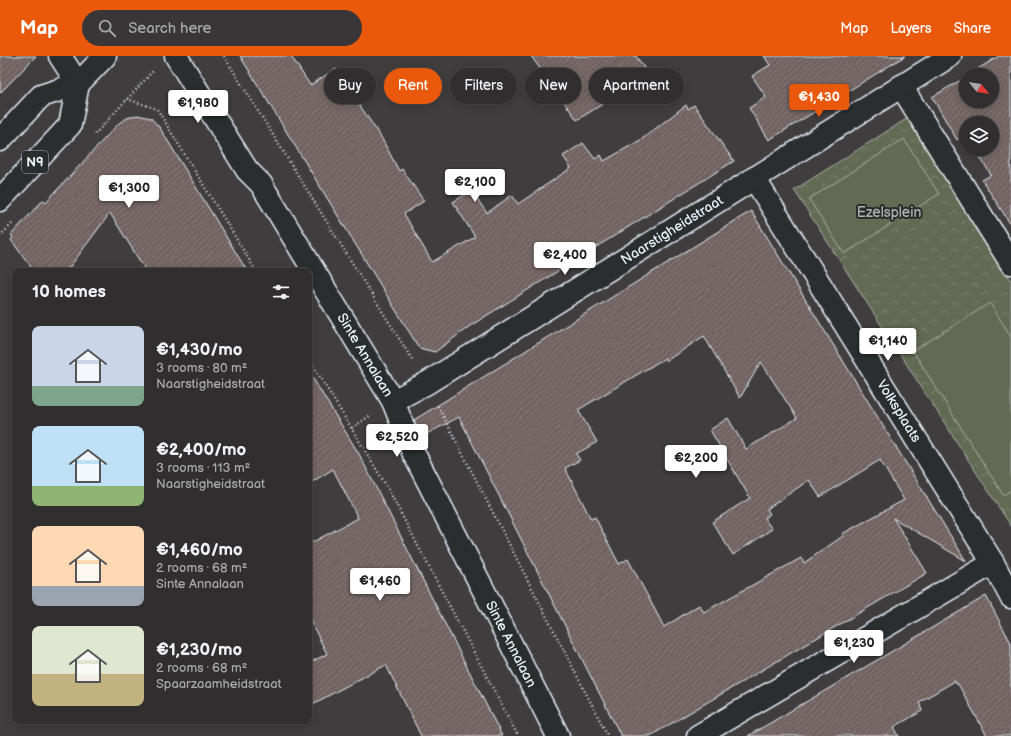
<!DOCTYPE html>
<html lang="en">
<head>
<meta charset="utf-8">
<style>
  :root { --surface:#302e2e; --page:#383636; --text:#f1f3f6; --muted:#a8a8aa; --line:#4b4a4a; --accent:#ea580c }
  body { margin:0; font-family:"Balsamiq Sans",sans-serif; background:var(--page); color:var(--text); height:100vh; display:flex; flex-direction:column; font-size:15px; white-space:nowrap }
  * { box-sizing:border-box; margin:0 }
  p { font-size:13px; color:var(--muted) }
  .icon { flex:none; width:22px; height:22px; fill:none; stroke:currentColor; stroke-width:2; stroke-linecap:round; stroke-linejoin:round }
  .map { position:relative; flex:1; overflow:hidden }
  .panel { position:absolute; left:12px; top:212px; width:300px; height:456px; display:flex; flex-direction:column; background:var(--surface); border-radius:8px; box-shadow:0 2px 10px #0003,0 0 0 1px var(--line) }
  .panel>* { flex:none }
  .banner { position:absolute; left:324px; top:12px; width:380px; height:36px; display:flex; gap:8px }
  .needle { width:26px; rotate:120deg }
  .buttons { position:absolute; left:959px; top:12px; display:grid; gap:8px }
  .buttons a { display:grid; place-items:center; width:40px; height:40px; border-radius:50%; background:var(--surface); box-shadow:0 2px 10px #0003,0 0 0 1px var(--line); font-size:20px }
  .price { position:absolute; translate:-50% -34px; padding:0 9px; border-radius:4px; background:#fff; color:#222; font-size:13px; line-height:26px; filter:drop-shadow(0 1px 2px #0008) }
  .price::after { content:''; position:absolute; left:50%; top:24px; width:12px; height:9px; margin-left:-6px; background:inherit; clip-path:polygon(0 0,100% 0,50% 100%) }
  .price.selected { background:var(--accent); color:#fff }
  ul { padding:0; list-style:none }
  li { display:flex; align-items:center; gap:12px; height:100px; padding:0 20px }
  li span { display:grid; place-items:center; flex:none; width:112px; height:80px; border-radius:8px; color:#555 }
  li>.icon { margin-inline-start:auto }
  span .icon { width:48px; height:48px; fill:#fffc; stroke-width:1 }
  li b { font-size:17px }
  h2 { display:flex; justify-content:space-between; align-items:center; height:48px; padding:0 20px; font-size:17px }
  .chip { padding:0 14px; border-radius:18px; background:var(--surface); box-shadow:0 2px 10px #0003,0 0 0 1px var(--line); font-size:14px; line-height:36px }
  .chip.selected { background:var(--accent); color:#fff }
  header { display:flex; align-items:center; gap:24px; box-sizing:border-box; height:56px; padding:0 20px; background:var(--accent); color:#fff }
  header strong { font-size:19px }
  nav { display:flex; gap:22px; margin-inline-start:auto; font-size:14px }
  .search { width:280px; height:36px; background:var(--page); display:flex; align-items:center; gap:10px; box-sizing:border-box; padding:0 14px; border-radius:22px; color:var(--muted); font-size:15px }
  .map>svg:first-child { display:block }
  .park { fill:url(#park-crowns); stroke:#a6aea5 }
  .pitch { fill:#636b52; stroke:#a6aea5 }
  .building { fill:url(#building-hatch); stroke:#e8f1f8; fill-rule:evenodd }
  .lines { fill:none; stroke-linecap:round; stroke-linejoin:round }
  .minor-casing { stroke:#e8f1f8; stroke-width:25 }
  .primary-casing { stroke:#e8f1f8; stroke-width:25 }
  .path { stroke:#e8f1f8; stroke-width:2.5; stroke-dasharray:1 3; stroke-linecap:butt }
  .minor { stroke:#2a2d2e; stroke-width:22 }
  .primary { stroke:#2a2d2e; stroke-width:22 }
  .labels { text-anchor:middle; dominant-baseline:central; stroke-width:4; stroke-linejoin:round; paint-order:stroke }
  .shield { fill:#2a2d2e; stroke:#afb6bb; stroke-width:1 }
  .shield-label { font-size:13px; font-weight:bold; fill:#e8f1f8 }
  .park-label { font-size:14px; fill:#acb5ad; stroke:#2a2d2e }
  .street-label { font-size:14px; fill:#e8f1f8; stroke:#2a2d2e }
</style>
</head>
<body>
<header>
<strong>Map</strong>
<div class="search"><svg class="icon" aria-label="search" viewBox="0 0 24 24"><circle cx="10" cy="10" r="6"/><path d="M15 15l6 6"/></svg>Search here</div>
<nav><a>Map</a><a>Layers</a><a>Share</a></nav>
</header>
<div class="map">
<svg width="1011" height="680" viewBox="0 0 1011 680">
  <defs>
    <pattern id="park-crowns" width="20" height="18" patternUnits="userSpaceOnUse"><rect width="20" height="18" fill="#636b52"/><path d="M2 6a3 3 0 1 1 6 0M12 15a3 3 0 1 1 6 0" fill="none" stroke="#79816c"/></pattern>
    <pattern id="building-hatch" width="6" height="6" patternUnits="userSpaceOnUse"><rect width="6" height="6" fill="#726362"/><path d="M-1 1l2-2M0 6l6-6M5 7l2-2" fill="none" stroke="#867a79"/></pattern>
  </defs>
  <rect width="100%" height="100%" fill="#403d3e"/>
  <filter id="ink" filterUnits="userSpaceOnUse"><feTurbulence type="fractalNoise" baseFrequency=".025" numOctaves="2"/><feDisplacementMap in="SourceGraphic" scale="8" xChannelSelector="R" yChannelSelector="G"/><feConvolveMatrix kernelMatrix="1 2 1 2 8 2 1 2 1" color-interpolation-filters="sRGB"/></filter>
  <g filter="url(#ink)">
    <polygon class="park" points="911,60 1011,224 1011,470 794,134"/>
    <g class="pitch">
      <polygon points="904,83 939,138 844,198 809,143"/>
      <polygon points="990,247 1011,281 1011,434 1003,439 913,295"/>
    </g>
    <g class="building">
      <polygon points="0,0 36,0 0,37"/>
      <polygon points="240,0 291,0 310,29 336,13 382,83 399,115 402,113 424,145 404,158 432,206 475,181 453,146 471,135 487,157 512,139 518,148 571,112 563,100 583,87 595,103 601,99 604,105 642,83 686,49 688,53 694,49 734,105 470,270 435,296 419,292"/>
      <polygon points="531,0 636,0 649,19 577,64"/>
      <polygon points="764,0 905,0 769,84 749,52 766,41 752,20 770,9"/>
      <polygon points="999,0 1011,0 1011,169 982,124 991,119 975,93 992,93 992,67 966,67 966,78 957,84 932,41 966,21 966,45 992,45 992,19 968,19"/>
      <polygon points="137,59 151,62 160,72 247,215 146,215 110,157 69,212 63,215 34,215 11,184 13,181 11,179 43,144 46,146 119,67 127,62"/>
      <path d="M751 155 966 505 893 462 927 517 650 680H621L459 361 421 381 414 364ZM704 280 740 342 761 306 797 362 746 393 728 362 710 374 750 442 712 466 733 499 772 473 764 462 770 458 767 453 809 424 820 441 880 404 904 444 842 478 843 480 804 507 801 502 704 556 699 549 664 571 628 503 619 508 595 461 591 463 565 412 580 404 576 398 597 386 578 354 665 302 666 305Z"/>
      <polygon points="309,316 359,398 502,680 421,680 386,609 309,650 309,607 327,598 309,562 309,488 358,462 333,413 309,428"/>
      <polygon points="986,540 1011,587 1011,680 987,680 958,628 956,628 955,625 919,646 922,655 894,671 899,680 748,680"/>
    </g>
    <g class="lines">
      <g class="minor-casing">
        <g id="minor">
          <polyline points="60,0 78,28"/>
          <polyline points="176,0 247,114 261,128 393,345 413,396 558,680"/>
          <polyline points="901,30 1011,207"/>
          <polyline points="754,122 993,507 1011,541"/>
          <polyline points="393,345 427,327 950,0"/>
          <polyline points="698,680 993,507"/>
        </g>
      </g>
      <g class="primary-casing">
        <g id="primary">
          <polyline points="0,84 41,40 78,28 105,0"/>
          <polyline points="0,144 70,69 78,28"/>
        </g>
      </g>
      <g class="path">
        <polyline points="224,0 413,305"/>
        <polyline points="127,43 157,53 256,215"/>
        <polyline points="95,78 154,14"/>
        <polyline points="0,180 12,168"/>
        <polyline points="309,303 386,429 518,680"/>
        <polyline points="438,350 608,680"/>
        <polyline points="352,372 371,359"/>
      </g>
      <use href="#minor" class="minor"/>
      <use href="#primary" class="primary"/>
    </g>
  </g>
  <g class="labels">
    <rect class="shield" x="22" y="95" width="26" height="22" rx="3"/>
    <g class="shield-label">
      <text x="35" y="106">N9</text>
    </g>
    <g class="park-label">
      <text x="889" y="156">Ezelsplein</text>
    </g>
    <g class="street-label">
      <text transform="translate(672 174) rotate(-32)">Naarstigheidstraat</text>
      <text transform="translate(365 299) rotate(59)">Sinte Annalaan</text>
      <text transform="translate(899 355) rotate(58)">Volksplaats</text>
      <text transform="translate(511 588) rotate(63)">Sinte Annalaan</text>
    </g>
  </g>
</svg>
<div class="buttons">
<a><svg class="needle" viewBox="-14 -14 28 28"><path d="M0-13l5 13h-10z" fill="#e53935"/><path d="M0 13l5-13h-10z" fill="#a8a8aa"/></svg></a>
<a><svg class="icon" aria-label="layers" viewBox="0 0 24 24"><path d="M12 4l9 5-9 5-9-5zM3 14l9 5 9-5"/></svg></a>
</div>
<b class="price selected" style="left:819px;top:62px">€1,430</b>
<b class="price" style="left:198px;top:68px">€1,980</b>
<b class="price" style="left:475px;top:147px">€2,100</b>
<b class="price" style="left:129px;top:153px">€1,300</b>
<b class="price" style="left:565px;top:220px">€2,400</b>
<b class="price" style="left:888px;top:306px">€1,140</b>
<b class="price" style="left:397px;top:402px">€2,520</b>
<b class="price" style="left:696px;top:423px">€2,200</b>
<b class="price" style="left:380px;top:546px">€1,460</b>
<b class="price" style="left:854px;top:608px">€1,230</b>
<div class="banner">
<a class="chip">Buy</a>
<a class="chip selected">Rent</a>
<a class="chip">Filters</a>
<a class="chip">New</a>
<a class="chip">Apartment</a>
</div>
<section class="panel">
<h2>10 homes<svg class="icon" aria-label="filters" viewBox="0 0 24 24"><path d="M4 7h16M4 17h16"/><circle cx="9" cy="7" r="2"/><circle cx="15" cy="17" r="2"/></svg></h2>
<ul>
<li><span style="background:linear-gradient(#c9d6e8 75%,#7fa58c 0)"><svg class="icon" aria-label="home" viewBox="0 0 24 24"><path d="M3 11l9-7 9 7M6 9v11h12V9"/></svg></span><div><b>€1,430/mo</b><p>3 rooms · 80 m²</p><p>Naarstigheidstraat</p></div></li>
<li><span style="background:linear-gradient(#bfe0f5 75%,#8fb573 0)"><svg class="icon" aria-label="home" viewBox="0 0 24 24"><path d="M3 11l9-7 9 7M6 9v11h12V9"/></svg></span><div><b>€2,400/mo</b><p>3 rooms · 113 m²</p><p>Naarstigheidstraat</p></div></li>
<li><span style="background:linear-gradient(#ffd9b3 75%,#9aa5b1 0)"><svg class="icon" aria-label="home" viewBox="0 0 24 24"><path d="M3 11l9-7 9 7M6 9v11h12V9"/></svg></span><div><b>€1,460/mo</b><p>2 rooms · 68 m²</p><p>Sinte Annalaan</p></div></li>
<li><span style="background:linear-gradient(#dfe7d0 60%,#c2b280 0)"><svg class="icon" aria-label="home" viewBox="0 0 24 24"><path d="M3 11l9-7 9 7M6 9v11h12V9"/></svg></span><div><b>€1,230/mo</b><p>2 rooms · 68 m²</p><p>Spaarzaamheidstraat</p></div></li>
</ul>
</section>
</div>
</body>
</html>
